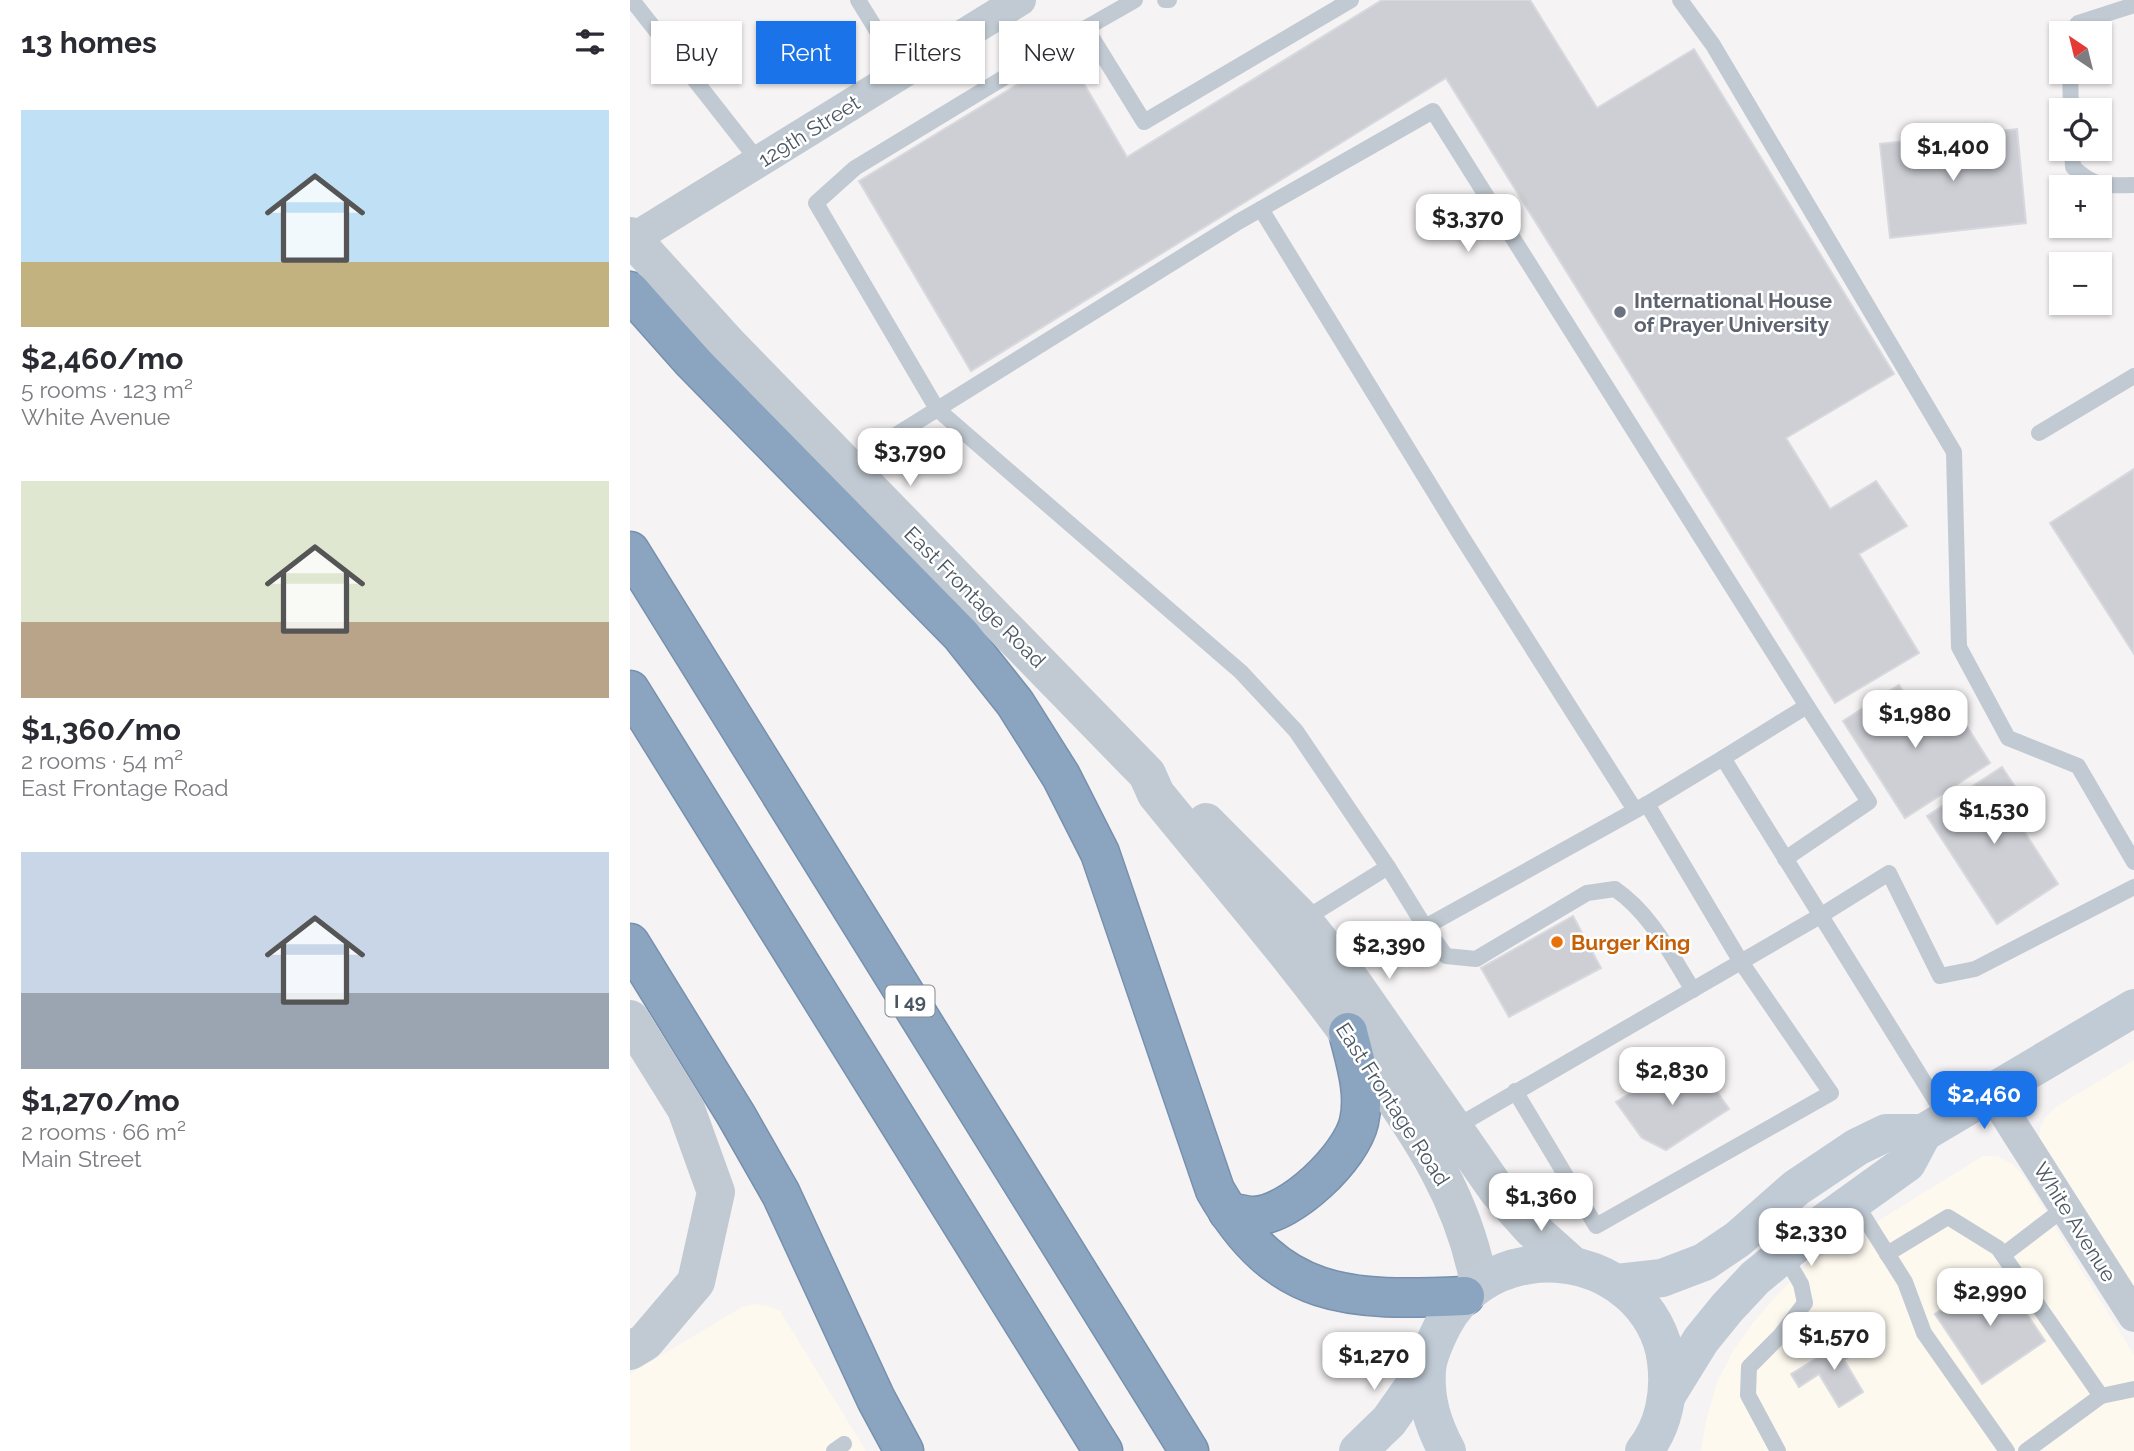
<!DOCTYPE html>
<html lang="en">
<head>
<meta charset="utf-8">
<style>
  :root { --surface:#fff; --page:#f7f7f7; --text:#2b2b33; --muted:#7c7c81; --accent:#1a73e8 }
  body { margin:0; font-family:Raleway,sans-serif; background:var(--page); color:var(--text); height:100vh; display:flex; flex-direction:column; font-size:26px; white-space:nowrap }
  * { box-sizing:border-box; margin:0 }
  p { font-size:23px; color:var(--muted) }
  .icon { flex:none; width:38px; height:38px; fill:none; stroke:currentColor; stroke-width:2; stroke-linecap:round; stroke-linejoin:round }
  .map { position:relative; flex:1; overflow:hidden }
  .details { display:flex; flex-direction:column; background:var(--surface); width:630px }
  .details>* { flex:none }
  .top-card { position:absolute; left:21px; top:21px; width:665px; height:63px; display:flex; gap:14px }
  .needle { width:46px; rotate:325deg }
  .fabs { position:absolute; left:1419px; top:21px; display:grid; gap:14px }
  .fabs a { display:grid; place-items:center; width:63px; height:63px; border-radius:0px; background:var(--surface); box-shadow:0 2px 5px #0004; font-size:35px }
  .price { position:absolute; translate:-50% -60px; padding:0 16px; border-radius:14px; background:#fff; color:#222; font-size:23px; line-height:46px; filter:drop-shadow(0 2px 4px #0008) }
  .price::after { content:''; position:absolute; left:50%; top:42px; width:21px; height:16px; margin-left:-10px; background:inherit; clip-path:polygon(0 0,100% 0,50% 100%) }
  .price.active { background:var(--accent); color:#fff }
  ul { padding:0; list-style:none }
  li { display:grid; align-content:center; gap:14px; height:371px; padding:0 21px }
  li span { display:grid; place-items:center; height:217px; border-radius:0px; color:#555 }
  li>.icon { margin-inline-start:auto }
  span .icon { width:126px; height:126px; fill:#fffc; stroke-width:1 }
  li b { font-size:30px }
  h2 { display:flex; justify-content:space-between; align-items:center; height:84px; padding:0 21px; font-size:30px }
  .tag { padding:0 24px; border-radius:0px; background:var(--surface); box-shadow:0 2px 5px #0004; font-size:24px; line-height:63px }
  .tag.active { background:var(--accent); color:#fff }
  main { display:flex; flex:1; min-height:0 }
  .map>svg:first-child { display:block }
  .commercial { fill:#fdf9ef }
  .building { fill:#cdcfd5; stroke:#d7d9de; stroke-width:2 }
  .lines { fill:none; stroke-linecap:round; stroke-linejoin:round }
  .motorway-casing { stroke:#7690ad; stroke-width:41 }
  .service { stroke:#c1cad2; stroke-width:16 }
  .minor { stroke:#c1cad2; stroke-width:32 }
  .tertiary { stroke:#c1cad2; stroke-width:38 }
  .secondary { stroke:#c1cbd6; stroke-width:38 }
  .motorway { stroke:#8ba5c1; stroke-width:38 }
  .worship-dot { fill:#6b7280; stroke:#fff; stroke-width:2.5 }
  .food-dot { fill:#e8710a; stroke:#fff; stroke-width:2.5 }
  .labels { text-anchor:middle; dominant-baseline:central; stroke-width:5; stroke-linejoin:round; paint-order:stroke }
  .shield { fill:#fff; stroke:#808990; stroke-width:2 }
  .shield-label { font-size:19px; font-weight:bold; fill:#4a5661 }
  .street-label { font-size:21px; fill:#4a5661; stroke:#fff }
  .worship-label { font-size:21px; font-weight:bold; fill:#5b616d; stroke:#fff; text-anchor:start }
  .food-label { font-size:21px; font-weight:bold; fill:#c56008; stroke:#fff; text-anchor:start }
</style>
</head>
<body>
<main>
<section class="details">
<h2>13 homes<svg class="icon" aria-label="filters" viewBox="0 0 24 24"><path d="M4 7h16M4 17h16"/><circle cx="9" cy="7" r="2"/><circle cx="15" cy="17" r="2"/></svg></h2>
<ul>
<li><span style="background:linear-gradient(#bfe0f5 70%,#c2b280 0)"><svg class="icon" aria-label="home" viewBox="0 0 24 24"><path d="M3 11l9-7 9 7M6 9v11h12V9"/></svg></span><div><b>$2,460/mo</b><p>5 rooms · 123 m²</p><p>White Avenue</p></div></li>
<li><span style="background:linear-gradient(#dfe7d0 65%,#b9a48a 0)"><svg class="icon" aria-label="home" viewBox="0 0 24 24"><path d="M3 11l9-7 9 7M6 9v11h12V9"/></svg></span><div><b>$1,360/mo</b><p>2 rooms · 54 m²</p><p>East Frontage Road</p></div></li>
<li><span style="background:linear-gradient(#c9d6e8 65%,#9aa5b1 0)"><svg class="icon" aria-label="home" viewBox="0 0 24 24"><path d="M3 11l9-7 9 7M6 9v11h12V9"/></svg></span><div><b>$1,270/mo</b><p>2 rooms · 66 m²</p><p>Main Street</p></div></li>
</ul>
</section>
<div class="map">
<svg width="1504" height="1451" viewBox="0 0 1504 1451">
  <rect width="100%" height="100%" fill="#f5f3f3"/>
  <g class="commercial">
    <polygon points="1504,1060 1504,1295 1409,1142 1410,1128 1415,1117 1426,1107"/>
    <polygon points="1353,1156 1368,1156 1382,1164 1393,1175 1504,1355 1504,1451 1071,1451 1076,1421 1087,1382 1103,1351 1123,1323 1146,1296 1180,1263"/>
    <polygon points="124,1304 138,1306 150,1311 236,1451 0,1451 0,1374 112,1307"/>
  </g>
  <g class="building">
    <polygon points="752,0 900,0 967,108 1064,49 1264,374 1156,438 1200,509 1246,481 1277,526 1229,554 1289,653 1205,703 816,78 341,371 229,181 457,42 471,63 450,77 497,157"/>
    <polygon points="1387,129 1396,223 1260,238 1250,144"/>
    <polygon points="1504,469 1504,654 1420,523"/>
    <polygon points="1269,685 1294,725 1324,706 1360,763 1275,818 1213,721"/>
    <polygon points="1372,767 1397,805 1383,814 1428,884 1367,924 1297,816"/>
    <polygon points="943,916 971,968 879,1017 851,968"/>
    <polygon points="1053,1061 1066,1085 1077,1077 1099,1109 1036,1150 1012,1138 986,1102"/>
    <polygon points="1368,1271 1415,1341 1352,1384 1305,1314"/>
    <polygon points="1225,1335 1233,1349 1214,1360 1233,1392 1209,1407 1189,1374 1169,1387 1161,1374"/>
  </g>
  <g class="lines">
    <g class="motorway-casing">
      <g id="motorway">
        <path d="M0 291 62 361 331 635 385 703 431 776 470 853 585 1190C648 1301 719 1301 835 1296"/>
        <polyline points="0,551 559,1451"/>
        <polyline points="0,690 473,1451"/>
        <polyline points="0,943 106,1115 151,1194 246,1399 274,1451"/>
        <path d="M598 1212C606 1213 616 1216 624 1216 661 1215 721 1157 729 1122 736 1092 725 1061 718 1032"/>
      </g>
    </g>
    <g class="service">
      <polyline points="2,0 130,163"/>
      <polyline points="228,0 273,73"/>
      <polyline points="535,0 539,0"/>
      <polyline points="721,0 514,122 456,28 225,168 186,203 307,409 611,672 666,731 758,867"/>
      <polyline points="1050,0 1083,45 1324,452 1329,647 1378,738 1448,766 1504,862"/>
      <polyline points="456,28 505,0"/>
      <polyline points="1441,33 1448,23 1504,5"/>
      <polyline points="1440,72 1441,110"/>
      <path d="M1442 149 1443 167C1464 187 1475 186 1504 185"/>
      <polyline points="631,209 830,534 1005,810"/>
      <polyline points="1409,433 1504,376"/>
      <polyline points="216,466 608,222 803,111 1177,706 1093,758 1317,1119"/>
      <polyline points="1155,859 1239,802 1177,706"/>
      <polyline points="673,920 758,867 795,927 1017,804 1093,758"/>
      <path d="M795 927 816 956 846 959 957 893 985 889C1021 914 1040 953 1063 990"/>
      <polyline points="885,1091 966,1226 1201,1093 1111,962 1017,804"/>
      <polyline points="824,1128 1190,916 1259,873 1310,976 1345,969 1504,887"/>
      <polyline points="1224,1201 1275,1282 1294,1333 1377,1451"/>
      <polyline points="1257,1254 1318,1217 1368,1248 1471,1396 1396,1451"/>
      <polyline points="1373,1255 1436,1207"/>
      <polyline points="1471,1396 1504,1389"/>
      <polyline points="204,1451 214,1444"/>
      <polyline points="1148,1451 1118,1395 1119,1367 1150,1336 1175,1303 1171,1284 1154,1255"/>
    </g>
    <g class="minor">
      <polyline points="3,239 390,0"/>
      <polyline points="1362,1093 1504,1316"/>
    </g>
    <g class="tertiary">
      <path d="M0 236 98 344 517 774 526 794C598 883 674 969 740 1064 790 1136 833 1196 849 1284"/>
      <polyline points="576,822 673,920 723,983 867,1190 902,1229 941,1264"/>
      <polyline points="0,1019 56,1109 86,1192 66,1282 15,1342 0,1351"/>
    </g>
    <g class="secondary">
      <polyline points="987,1283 1032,1278 1074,1262 1108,1239 1166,1188 1227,1147 1256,1133 1293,1133 1504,1008"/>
      <polyline points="1037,1395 1071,1340 1097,1308 1125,1278 1181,1232 1277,1163 1293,1133"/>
      <polyline points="728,1451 759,1421 797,1367"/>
      <path d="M817 1451C803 1425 795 1400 797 1370 798 1355 806 1339 813 1325 849 1257 942 1244 999 1293 1019 1310 1033 1335 1036 1361 1040 1393 1034 1426 1014 1451"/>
    </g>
    <use href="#motorway" class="motorway"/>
  </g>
  <circle class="worship-dot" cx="990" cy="312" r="7"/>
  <circle class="food-dot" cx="927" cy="942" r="7"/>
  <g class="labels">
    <rect class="shield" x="255.5" y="985.5" width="49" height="31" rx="5"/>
    <g class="shield-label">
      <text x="280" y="1001">I 49</text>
    </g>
    <g class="street-label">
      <text transform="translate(179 131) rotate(-32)">129th Street</text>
      <text transform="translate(345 597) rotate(45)">East Frontage Road</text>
      <text transform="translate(763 1104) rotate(57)">East Frontage Road</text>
      <text transform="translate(1445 1222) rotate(58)">White Avenue</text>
    </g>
    <g class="worship-label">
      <text x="1004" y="300">International House<tspan x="1004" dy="24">of Prayer University</tspan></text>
    </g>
    <g class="food-label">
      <text x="941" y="942">Burger King</text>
    </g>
  </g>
</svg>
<div class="fabs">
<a><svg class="needle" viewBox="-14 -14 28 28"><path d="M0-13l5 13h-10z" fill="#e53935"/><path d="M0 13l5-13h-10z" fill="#7c7c81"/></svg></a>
<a><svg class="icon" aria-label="locate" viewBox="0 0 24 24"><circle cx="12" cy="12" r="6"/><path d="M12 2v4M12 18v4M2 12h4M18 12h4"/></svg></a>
<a>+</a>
<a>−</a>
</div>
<b class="price" style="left:1323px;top:183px">$1,400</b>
<b class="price" style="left:838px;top:254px">$3,370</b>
<b class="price" style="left:280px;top:488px">$3,790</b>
<b class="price" style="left:1285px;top:750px">$1,980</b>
<b class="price" style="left:1364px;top:846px">$1,530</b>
<b class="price" style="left:759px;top:981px">$2,390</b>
<b class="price" style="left:1042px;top:1107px">$2,830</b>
<b class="price active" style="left:1354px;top:1131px">$2,460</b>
<b class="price" style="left:911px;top:1233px">$1,360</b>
<b class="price" style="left:1181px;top:1268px">$2,330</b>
<b class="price" style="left:1360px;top:1328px">$2,990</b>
<b class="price" style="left:1204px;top:1372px">$1,570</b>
<b class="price" style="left:744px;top:1392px">$1,270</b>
<div class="top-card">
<a class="tag">Buy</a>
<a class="tag active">Rent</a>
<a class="tag">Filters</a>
<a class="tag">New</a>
</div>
</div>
</main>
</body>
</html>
